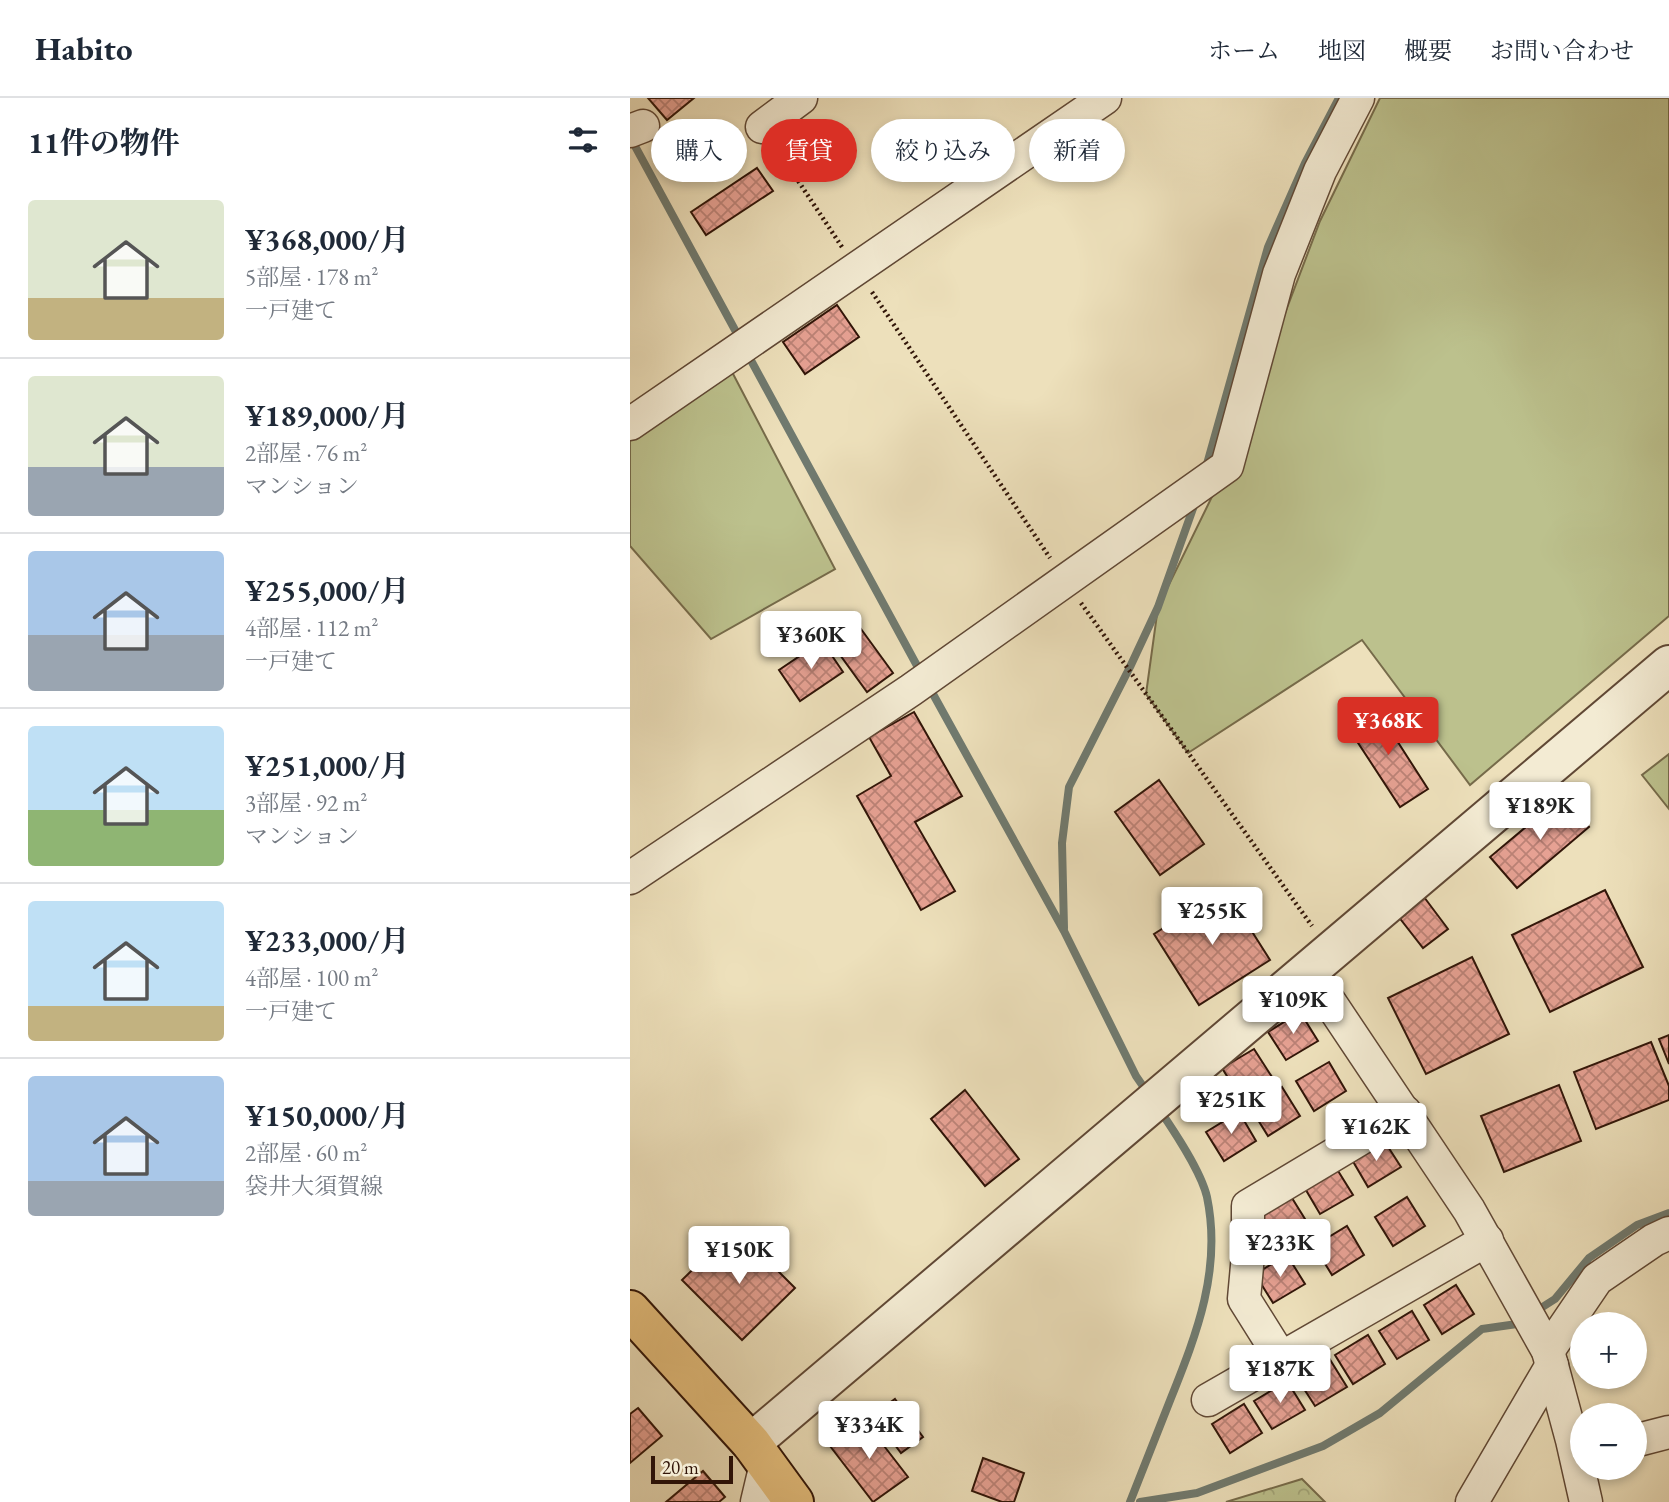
<!DOCTYPE html>
<html lang="ja">
<head>
<meta charset="utf-8">
<style>
  :root { --surface:#fff; --page:#f6f6f7; --text:#1f2937; --muted:#747a83; --line:#e0e1e3; --accent:#d93025 }
  body { margin:0; font-family:"EB Garamond","Noto Serif JP",serif; background:var(--page); color:var(--text); height:100vh; display:flex; flex-direction:column; font-size:26px; white-space:nowrap }
  * { box-sizing:border-box; margin:0 }
  p { font-size:23px; color:var(--muted) }
  .icon { flex:none; width:38px; height:38px; fill:none; stroke:currentColor; stroke-width:2; stroke-linecap:round; stroke-linejoin:round }
  .map { position:relative; flex:1; overflow:hidden }
  .sheet { display:flex; flex-direction:column; background:var(--surface); width:630px }
  .sheet>* { flex:none }
  .banner { position:absolute; left:21px; top:21px; width:665px; height:63px; display:flex; gap:14px }
  .tools { position:absolute; left:940px; top:1214px; display:grid; gap:14px }
  .tools a { display:grid; place-items:center; width:77px; height:77px; border-radius:50%; background:var(--surface); box-shadow:0 4px 10px #0003; font-size:35px }
  .scale { position:absolute; left:21px; bottom:18px; width:82px; box-sizing:border-box; padding-left:7px; border:4px solid #311508; border-top:0; font-size:19px; line-height:24px; white-space:nowrap; color:#311508; -webkit-text-stroke:5px #f3ebd3; paint-order:stroke }
  .price { position:absolute; translate:-50% -60px; padding:0 16px; border-radius:7px; background:#fff; color:#222; font-size:23px; line-height:46px; filter:drop-shadow(0 2px 4px #0008) }
  .price::after { content:''; position:absolute; left:50%; top:42px; width:21px; height:16px; margin-left:-10px; background:inherit; clip-path:polygon(0 0,100% 0,50% 100%) }
  .price.on { background:var(--accent); color:#fff }
  ul { padding:0; list-style:none }
  li { display:flex; align-items:center; gap:21px; height:175px; padding:0 28px }
  li+li { border-top:2px solid var(--line) }
  li span { display:grid; place-items:center; flex:none; width:196px; height:140px; border-radius:7px; color:#555 }
  li>.icon { margin-inline-start:auto }
  span .icon { width:84px; height:84px; fill:#fffc; stroke-width:1 }
  li b { font-size:30px }
  h2 { display:flex; justify-content:space-between; align-items:center; height:84px; padding:0 28px; font-size:30px }
  .chip { padding:0 24px; border-radius:32px; background:var(--surface); box-shadow:0 4px 10px #0003; font-size:24px; line-height:63px }
  .chip.on { background:var(--accent); color:#fff }
  header { display:flex; align-items:center; gap:42px; box-sizing:border-box; height:98px; padding:0 35px; background:var(--surface); border-bottom:2px solid var(--line) }
  header strong { font-size:33px }
  nav { display:flex; gap:38px; margin-inline-start:auto; font-size:24px }
  main { display:flex; flex:1; min-height:0 }
  .map>svg:first-child { display:block }
  .green { fill:#bcc18d; stroke:#766b4a; stroke-width:2 }
  .forest { fill:url(#forest-crowns); stroke:#766b4a; stroke-width:2 }
  .lines { fill:none; stroke-linecap:round; stroke-linejoin:round }
  .stream { stroke:#707a6f; stroke-width:8 }
  .building { fill:url(#building-cross-hatch); stroke:#311508; stroke-width:2 }
  .minor-casing { stroke:#604835; stroke-width:35 }
  .tertiary-casing { stroke:#604835; stroke-width:42 }
  .primary-casing { stroke:#311508; stroke-width:42 }
  .path { stroke:#311508; stroke-width:4.5; stroke-dasharray:2 3.5; stroke-linecap:butt }
  .minor { stroke:#f3ebd3; stroke-width:32 }
  .tertiary { stroke:#f3ebd3; stroke-width:38 }
  .primary { stroke:#e6c07e; stroke-width:38 }
</style>
</head>
<body>
<header>
<strong>Habito</strong>
<nav><a>ホーム</a><a>地図</a><a>概要</a><a>お問い合わせ</a></nav>
</header>
<main>
<section class="sheet">
<h2>11件の物件<svg class="icon" aria-label="filters" viewBox="0 0 24 24"><path d="M4 7h16M4 17h16"/><circle cx="9" cy="7" r="2"/><circle cx="15" cy="17" r="2"/></svg></h2>
<ul>
<li><span style="background:linear-gradient(#dfe7d0 70%,#c2b280 0)"><svg class="icon" aria-label="home" viewBox="0 0 24 24"><path d="M3 11l9-7 9 7M6 9v11h12V9"/></svg></span><div><b>¥368,000/月</b><p>5部屋 · 178 m²</p><p>一戸建て</p></div></li>
<li><span style="background:linear-gradient(#dfe7d0 65%,#9aa5b1 0)"><svg class="icon" aria-label="home" viewBox="0 0 24 24"><path d="M3 11l9-7 9 7M6 9v11h12V9"/></svg></span><div><b>¥189,000/月</b><p>2部屋 · 76 m²</p><p>マンション</p></div></li>
<li><span style="background:linear-gradient(#a9c7e8 60%,#9aa5b1 0)"><svg class="icon" aria-label="home" viewBox="0 0 24 24"><path d="M3 11l9-7 9 7M6 9v11h12V9"/></svg></span><div><b>¥255,000/月</b><p>4部屋 · 112 m²</p><p>一戸建て</p></div></li>
<li><span style="background:linear-gradient(#bfe0f5 60%,#8fb573 0)"><svg class="icon" aria-label="home" viewBox="0 0 24 24"><path d="M3 11l9-7 9 7M6 9v11h12V9"/></svg></span><div><b>¥251,000/月</b><p>3部屋 · 92 m²</p><p>マンション</p></div></li>
<li><span style="background:linear-gradient(#bfe0f5 75%,#c2b280 0)"><svg class="icon" aria-label="home" viewBox="0 0 24 24"><path d="M3 11l9-7 9 7M6 9v11h12V9"/></svg></span><div><b>¥233,000/月</b><p>4部屋 · 100 m²</p><p>一戸建て</p></div></li>
<li><span style="background:linear-gradient(#a9c7e8 75%,#9aa5b1 0)"><svg class="icon" aria-label="home" viewBox="0 0 24 24"><path d="M3 11l9-7 9 7M6 9v11h12V9"/></svg></span><div><b>¥150,000/月</b><p>2部屋 · 60 m²</p><p>袋井大須賀線</p></div></li>
</ul>
</section>
<div class="map">
<svg width="1039" height="1404" viewBox="0 0 1039 1404">
  <defs>
    <pattern id="forest-crowns" width="20" height="18" patternUnits="userSpaceOnUse" patternTransform="scale(1.75)"><rect width="20" height="18" fill="#bcc18d"/><path d="M2 6a3 3 0 1 1 6 0M12 15a3 3 0 1 1 6 0" fill="none" stroke="#a2a578"/></pattern>
    <pattern id="building-cross-hatch" width="8" height="8" patternUnits="userSpaceOnUse" patternTransform="scale(1.75)"><rect width="8" height="8" fill="#e6a193"/><path d="M0 0l8 8M0 8l8-8" fill="none" stroke="#bb8276"/></pattern>
  </defs>
  <rect width="100%" height="100%" fill="#ede0bb"/>
  <filter id="stains"><feTurbulence type="fractalNoise" baseFrequency=".00286" numOctaves="4"/><feColorMatrix values="0 0 0 0 .2 0 0 0 0 .09 0 0 0 0 .02 0 0 0 .5 -.17"/></filter>
  <radialGradient id="worn" r=".72"><stop offset=".6" stop-color="#630" stop-opacity="0"/><stop offset="1" stop-color="#630" stop-opacity=".3"/></radialGradient>
  <g class="green">
    <polygon points="750,0 1039,0 1039,518 840,687 732,542 558,655 516,596 528,509 597,368 690,123"/>
    <polygon points="101,272 205,471 81,541 0,448 0,343"/>
    <polygon points="1039,656 1039,711 1012,677"/>
  </g>
  <polygon class="forest" points="672,1381 695,1404 596,1404"/>
  <g class="lines">
    <g class="stream">
      <polyline points="0,39 111,243"/>
      <polyline points="117,255 291,575"/>
      <polyline points="575,373 638,149 675,65 709,0"/>
      <polyline points="298,587 434,833 506,978 517,994"/>
      <polyline points="434,830 432,745 439,689 500,569 528,509 566,402"/>
      <polyline points="903,1215 925,1201 959,1160 1007,1127 1039,1115"/>
      <path d="M500 1404C514 1369 527 1335 541 1300 567 1235 592 1171 577 1099 571 1073 544 1033 529 1011"/>
      <polyline points="510,1404 567,1395 693,1348 750,1315 852,1231 887,1226 892,1222"/>
    </g>
  </g>
  <g class="building">
    <polygon points="18,0 64,0 37,22"/>
    <polygon points="127,70 143,93 76,137 61,114"/>
    <polygon points="207,207 229,239 175,276 153,244"/>
    <polygon points="223,520 263,575 237,594 197,539"/>
    <polygon points="192,543 213,574 170,603 149,572"/>
    <polygon points="746,610 798,691 770,709 717,628"/>
    <polygon points="284,614 332,698 285,724 325,793 291,812 227,698 261,678 239,639"/>
    <polygon points="529,682 574,746 530,777 485,714"/>
    <polygon points="933,698 959,729 887,790 860,759"/>
    <polygon points="595,791 640,862 569,907 524,836"/>
    <polygon points="975,792 1013,869 920,914 882,837"/>
    <polygon points="794,799 818,831 793,850 768,818"/>
    <polygon points="842,859 879,936 796,976 758,900"/>
    <polygon points="670,914 688,943 656,962 638,934"/>
    <polygon points="1039,937 1039,966 1029,941"/>
    <polygon points="1021,944 1039,988 1039,1002 966,1031 944,974"/>
    <polygon points="624,951 642,979 610,999 592,970"/>
    <polygon points="699,964 716,993 684,1013 666,983"/>
    <polygon points="929,987 951,1043 874,1074 851,1018"/>
    <polygon points="652,989 670,1018 638,1038 620,1009"/>
    <polygon points="335,992 389,1061 355,1088 301,1021"/>
    <polygon points="609,1014 626,1043 594,1063 576,1034"/>
    <polygon points="753,1041 771,1069 738,1089 721,1060"/>
    <polygon points="705,1068 723,1097 690,1116 673,1087"/>
    <polygon points="657,1092 675,1121 643,1141 625,1112"/>
    <polygon points="777,1099 795,1128 763,1148 745,1119"/>
    <polygon points="717,1128 734,1157 702,1177 684,1148"/>
    <polygon points="116,1141 165,1190 112,1242 52,1182 93,1142 104,1152"/>
    <polygon points="657,1157 675,1186 643,1205 625,1176"/>
    <polygon points="826,1187 844,1216 812,1236 794,1207"/>
    <polygon points="782,1213 799,1242 767,1261 749,1233"/>
    <polygon points="738,1237 755,1266 723,1286 705,1257"/>
    <polygon points="952,1242 952,1263 943,1248"/>
    <polygon points="699,1260 717,1289 685,1308 667,1280"/>
    <polygon points="657,1283 675,1312 642,1331 624,1303"/>
    <polygon points="265,1301 293,1339 271,1355 243,1317"/>
    <polygon points="614,1306 632,1335 600,1355 582,1326"/>
    <polygon points="8,1310 32,1338 0,1365 0,1316"/>
    <polygon points="234,1322 278,1379 243,1404 200,1348"/>
    <polygon points="353,1360 394,1375 384,1404 372,1404 342,1393"/>
    <polygon points="73,1373 95,1399 89,1404 36,1404"/>
  </g>
  <g class="lines">
    <g class="minor-casing">
      <g id="minor">
        <polyline points="132,29 171,0"/>
        <polyline points="0,33 13,28"/>
        <polyline points="0,326 475,0"/>
        <polyline points="0,780 281,592 597,368 649,176 690,73 728,0"/>
        <polyline points="679,873 839,1112 918,1253 942,1342 956,1404"/>
        <polyline points="918,1253 967,1181 1024,1142 1039,1135"/>
        <polyline points="651,1260 614,1201 618,1157 618,1108 775,1014"/>
        <polyline points="578,1302 857,1142"/>
        <polyline points="1004,1343 1039,1334"/>
        <polyline points="127,1404 136,1366"/>
        <polyline points="842,1404 922,1267"/>
      </g>
    </g>
    <g class="tertiary-casing">
      <polyline id="tertiary" points="121,1345 1039,567"/>
    </g>
    <g class="primary-casing">
      <polyline id="primary" points="0,1212 121,1345 164,1404"/>
    </g>
    <g class="path">
      <polyline points="147,51 212,149"/>
      <polyline points="242,194 420,460"/>
      <polyline points="451,505 682,828"/>
    </g>
    <use href="#minor" class="minor"/>
    <use href="#tertiary" class="tertiary"/>
    <use href="#primary" class="primary"/>
  </g>
  <rect width="100%" height="100%" filter="url(#stains)"/>
  <rect width="100%" height="100%" fill="url(#worn)"/>
</svg>
<div class="tools">
<a>+</a>
<a>−</a>
</div>
<div class="scale">20 m</div>
<b class="price" style="left:181px;top:573px">¥360K</b>
<b class="price on" style="left:758px;top:659px">¥368K</b>
<b class="price" style="left:910px;top:744px">¥189K</b>
<b class="price" style="left:582px;top:849px">¥255K</b>
<b class="price" style="left:663px;top:938px">¥109K</b>
<b class="price" style="left:601px;top:1038px">¥251K</b>
<b class="price" style="left:746px;top:1065px">¥162K</b>
<b class="price" style="left:650px;top:1181px">¥233K</b>
<b class="price" style="left:109px;top:1188px">¥150K</b>
<b class="price" style="left:650px;top:1307px">¥187K</b>
<b class="price" style="left:239px;top:1363px">¥334K</b>
<div class="banner">
<a class="chip">購入</a>
<a class="chip on">賃貸</a>
<a class="chip">絞り込み</a>
<a class="chip">新着</a>
</div>
</div>
</main>
</body>
</html>
